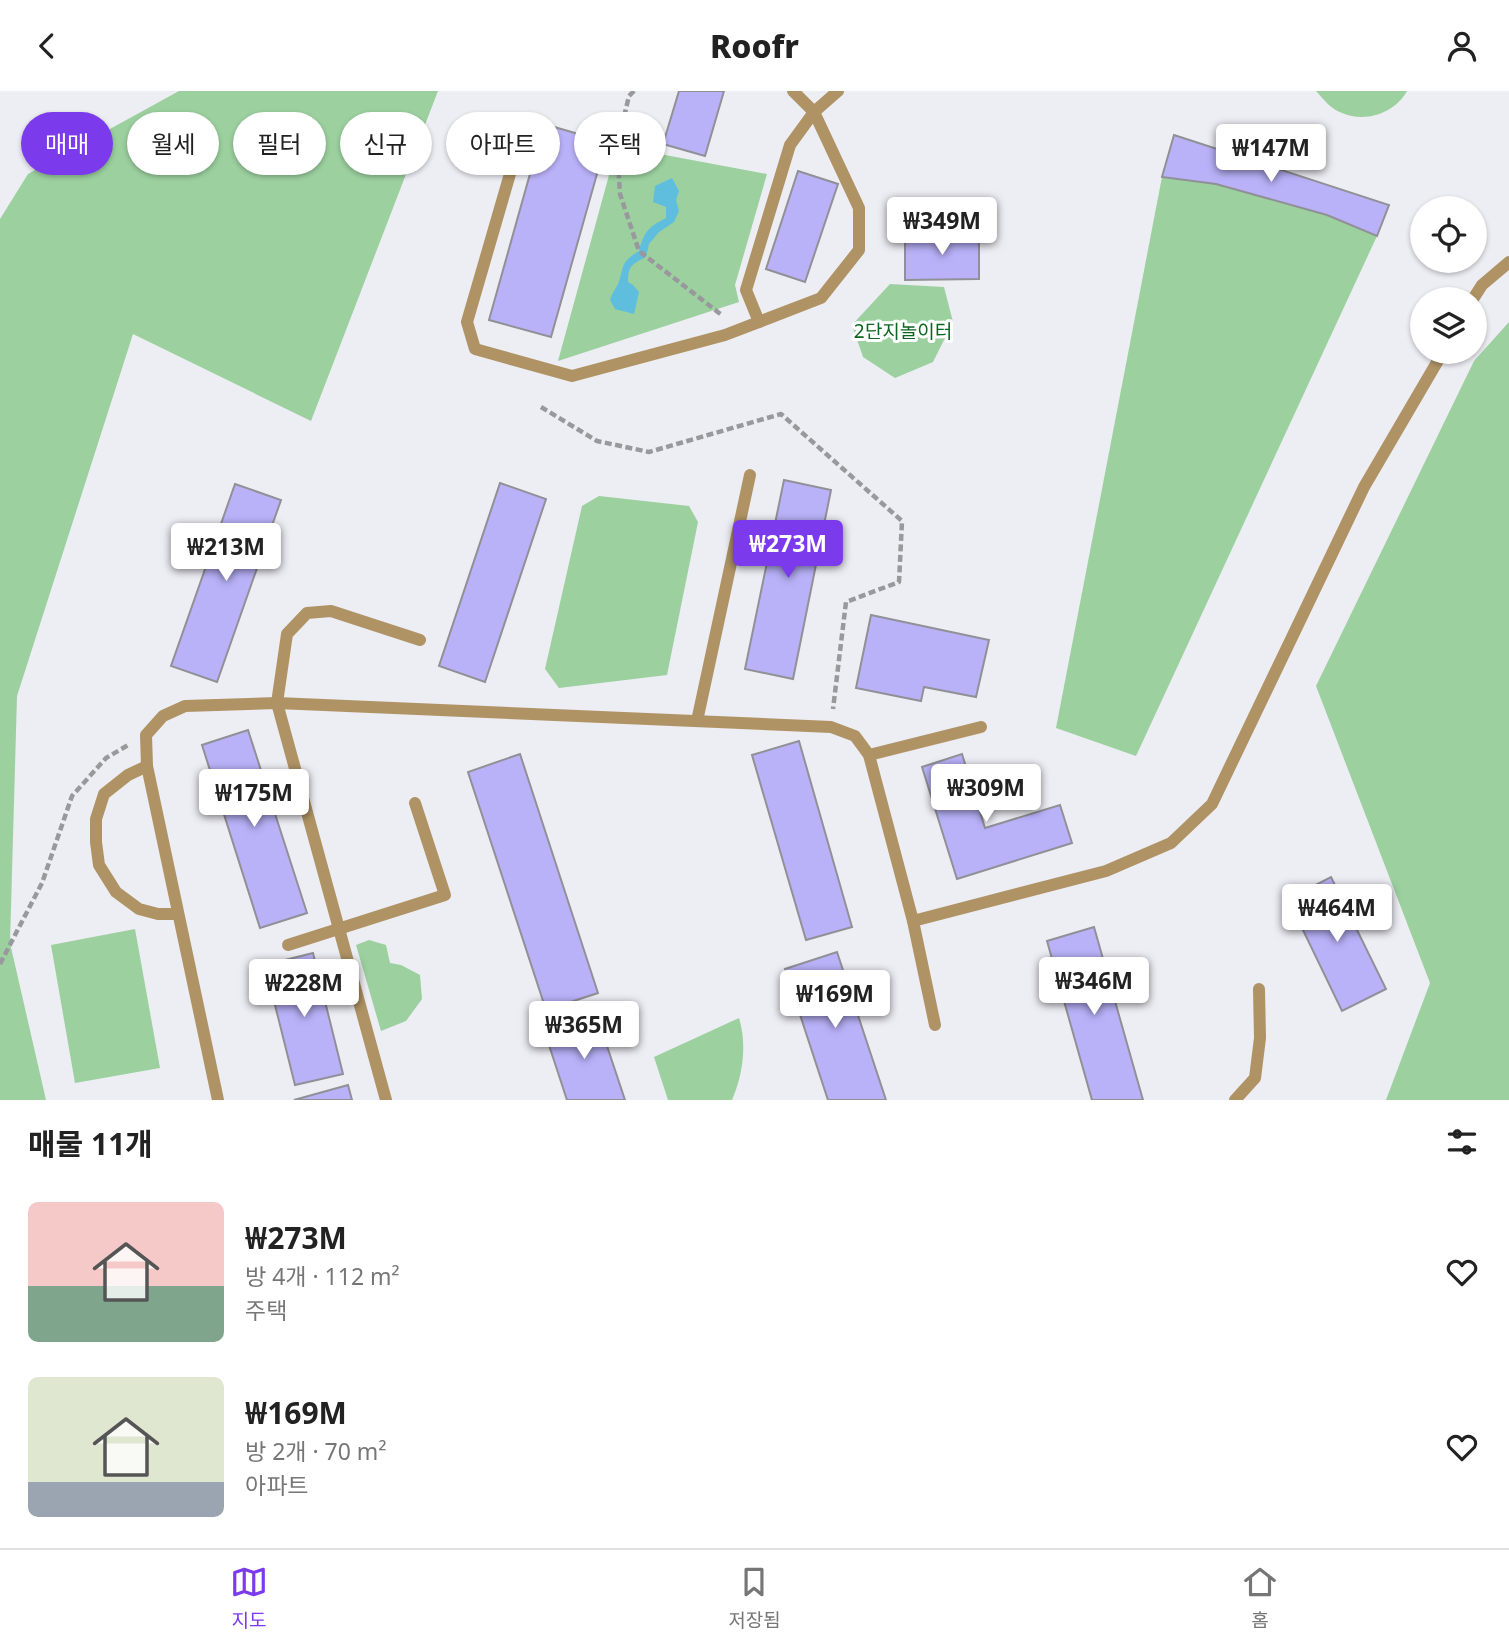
<!DOCTYPE html>
<html lang="ko">
<head>
<meta charset="utf-8">
<style>
  :root { --surface:#fff; --page:#f2f2f2; --text:#222; --muted:#767676; --line:#e0e0e0; --accent:#7c3aed }
  body { margin:0; font-family:"Noto Sans","Noto Sans KR",sans-serif; background:var(--page); color:var(--text); height:100vh; display:flex; flex-direction:column; font-size:26px; white-space:nowrap }
  * { box-sizing:border-box; margin:0 }
  p { font-size:23px; color:var(--muted) }
  .icon { flex:none; width:38px; height:38px; fill:none; stroke:currentColor; stroke-width:2; stroke-linecap:round; stroke-linejoin:round }
  .map { position:relative; height:1009px; overflow:hidden }
  .sheet { display:flex; flex-direction:column; background:var(--surface); flex:1 }
  .sheet>* { flex:none }
  .banner { position:absolute; left:21px; top:21px; width:700px; height:63px; display:flex; gap:14px }
  .tools { position:absolute; left:1410px; top:105px; display:grid; gap:14px }
  .tools a { display:grid; place-items:center; width:77px; height:77px; border-radius:50%; background:var(--surface); box-shadow:0 2px 5px #0004; font-size:35px }
  .price { position:absolute; translate:-50% -60px; padding:0 16px; border-radius:7px; background:#fff; color:#222; font-size:23px; line-height:46px; filter:drop-shadow(0 2px 4px #0008) }
  .price::after { content:''; position:absolute; left:50%; top:42px; width:21px; height:16px; margin-left:-10px; background:inherit; clip-path:polygon(0 0,100% 0,50% 100%) }
  .price.current { background:var(--accent); color:#fff }
  ul { padding:0; list-style:none }
  li { display:flex; align-items:center; gap:21px; height:175px; padding:0 28px }
  li span { display:grid; place-items:center; flex:none; width:196px; height:140px; border-radius:10px; color:#555 }
  li>.icon { margin-inline-start:auto }
  span .icon { width:84px; height:84px; fill:#fffc; stroke-width:1 }
  li b { font-size:30px }
  h2 { display:flex; justify-content:space-between; align-items:center; height:84px; padding:0 28px; font-size:30px }
  .tag { padding:0 24px; border-radius:32px; background:var(--surface); box-shadow:0 2px 5px #0004; font-size:24px; line-height:63px }
  .tag.current { background:var(--accent); color:#fff }
  header { display:flex; justify-content:space-between; align-items:center; height:91px; padding:0 28px; background:var(--surface); font-size:32px; font-weight:800 }
  .tab-bar { display:flex; justify-content:space-around; align-items:center; height:98px; border-top:2px solid var(--line); background:var(--surface); font-size:19px; color:var(--muted) }
  .tab-bar a { display:grid; justify-items:center; gap:4px }
  .tab-bar .current { color:var(--accent) }
  .map>svg:first-child { display:block }
  .green { fill:#9cd09f }
  .water { fill:#5fbedd }
  .building { fill:#b9b2f9; stroke:#909097; stroke-width:2 }
  .lines { fill:none; stroke-linecap:round; stroke-linejoin:round }
  .path { stroke:#98989d; stroke-width:4.5; stroke-dasharray:7 3.5; stroke-linecap:butt }
  .lane { stroke:#af9364; stroke-width:12 }
  .labels { text-anchor:middle; dominant-baseline:central; stroke-width:6; stroke-linejoin:round; paint-order:stroke }
  .park-label { font-size:19px; fill:#0c6520; stroke:#fff }
</style>
</head>
<body>
<header><svg class="icon" aria-label="back" viewBox="0 0 24 24"><path d="M15 5l-7 7 7 7"/></svg>Roofr<svg class="icon" aria-label="person" viewBox="0 0 24 24"><circle cx="12" cy="8" r="4"/><path d="M4 21q1-7 8-7t8 7"/></svg></header>
<div class="map">
<svg width="1509" height="1009" viewBox="0 0 1509 1009">
  <rect width="100%" height="100%" fill="#ededf4"/>
  <g class="green">
    <polygon points="179,0 438,0 311,330 133,243 17,605 10,852 46,1009 0,1009 0,128 28,83"/>
    <path d="M1316 0H1407C1395 22 1366 32 1342 22 1331 18 1324 9 1316 0Z"/>
    <polygon points="617,55 767,83 735,194 739,211 558,270"/>
    <polygon points="1162,86 1216,93 1327,124 1377,145 1136,665 1056,637"/>
    <polygon points="890,193 944,196 953,231 933,271 895,287 863,266 852,234"/>
    <polygon points="1509,231 1509,1009 1386,1009 1430,892 1316,595 1474,270"/>
    <polygon points="599,405 689,415 698,431 667,584 559,597 545,578 582,415"/>
    <polygon points="135,838 160,977 75,992 51,854"/>
    <polygon points="369,849 386,854 390,872 401,874 420,884 422,908 406,930 381,940 356,854"/>
    <path d="M739 927C747 954 743 983 732 1009H668L654 966Z"/>
  </g>
  <path class="water" d="M672 87 679 100 676 109 679 120 674 131 659 141 649 153 646 166C632 173 628 175 628 191L633 194 639 201 634 223 615 218 610 209C612 202 615 199 618 193 625 175 619 172 639 160 644 141 648 136 666 127V116L653 111 655 95Z"/>
  <g class="building">
    <polygon points="679,0 724,0 705,65 663,53"/>
    <polygon points="544,33 606,51 551,246 489,229"/>
    <polygon points="1174,44 1389,114 1377,145 1327,124 1216,93 1162,86"/>
    <polygon points="798,80 838,93 805,191 766,178"/>
    <polygon points="979,143 979,188 905,189 905,144"/>
    <polygon points="784,389 831,399 793,588 745,578"/>
    <polygon points="500,392 546,408 485,591 439,575"/>
    <polygon points="235,393 281,409 217,591 171,575"/>
    <polygon points="871,524 989,549 976,606 924,596 921,610 856,597"/>
    <polygon points="248,639 307,822 260,837 202,654"/>
    <polygon points="799,650 852,836 806,849 752,664"/>
    <polygon points="520,663 598,902 546,919 468,681"/>
    <polygon points="962,663 985,737 1060,714 1072,752 957,788 922,676"/>
    <polygon points="1331,786 1386,898 1342,920 1288,808"/>
    <polygon points="1094,836 1143,1009 1092,1009 1047,850"/>
    <polygon points="837,861 886,1009 828,1009 785,878"/>
    <polygon points="313,862 343,983 295,994 265,874"/>
    <polygon points="596,922 625,1009 567,1009 544,939"/>
    <polygon points="348,994 352,1009 294,1009"/>
  </g>
  <g class="lines">
    <g class="path">
      <polyline points="634,0 629,5 617,55 620,103 639,160 723,225"/>
      <polyline points="541,316 597,350 649,361 781,323 902,430 899,491 846,511 833,618"/>
      <polyline points="0,873 42,792 72,705 106,667 130,653"/>
    </g>
    <g class="lane">
      <polyline points="521,45 467,231 475,258 572,285 725,244 821,207 859,159 859,117 814,21 793,0"/>
      <polyline points="1473,208 1482,194 1509,171"/>
      <polyline points="759,231 746,199 790,54 814,21 838,0"/>
      <polyline points="697,630 750,384"/>
      <polyline points="869,664 981,636"/>
      <polyline points="147,675 128,684 104,703 96,728 96,751 99,774 116,801 139,818 158,823 178,823"/>
      <polyline points="913,830 1106,780 1171,752 1212,713 1364,396 1443,261"/>
      <polyline points="288,854 445,804 415,712"/>
      <polyline points="218,1009 147,675 146,644 163,625 185,615 277,612 831,636 855,645 869,664 913,830 935,934"/>
      <polyline points="386,1009 277,612 287,543 307,522 331,520 420,549"/>
      <polyline points="1235,1009 1255,987 1260,947 1259,898"/>
    </g>
  </g>
  <g class="labels">
    <g class="park-label">
      <text x="903" y="240">2단지놀이터</text>
    </g>
  </g>
</svg>
<div class="tools">
<a><svg class="icon" aria-label="locate" viewBox="0 0 24 24"><circle cx="12" cy="12" r="6"/><path d="M12 2v4M12 18v4M2 12h4M18 12h4"/></svg></a>
<a><svg class="icon" aria-label="layers" viewBox="0 0 24 24"><path d="M12 4l9 5-9 5-9-5zM3 14l9 5 9-5"/></svg></a>
</div>
<b class="price" style="left:1271px;top:93px">₩147M</b>
<b class="price" style="left:942px;top:166px">₩349M</b>
<b class="price current" style="left:788px;top:489px">₩273M</b>
<b class="price" style="left:226px;top:492px">₩213M</b>
<b class="price" style="left:986px;top:733px">₩309M</b>
<b class="price" style="left:254px;top:738px">₩175M</b>
<b class="price" style="left:1337px;top:853px">₩464M</b>
<b class="price" style="left:1094px;top:926px">₩346M</b>
<b class="price" style="left:304px;top:928px">₩228M</b>
<b class="price" style="left:835px;top:939px">₩169M</b>
<b class="price" style="left:584px;top:970px">₩365M</b>
<div class="banner">
<a class="tag current">매매</a>
<a class="tag">월세</a>
<a class="tag">필터</a>
<a class="tag">신규</a>
<a class="tag">아파트</a>
<a class="tag">주택</a>
</div>
</div>
<section class="sheet">
<h2>매물 11개<svg class="icon" aria-label="filters" viewBox="0 0 24 24"><path d="M4 7h16M4 17h16"/><circle cx="9" cy="7" r="2"/><circle cx="15" cy="17" r="2"/></svg></h2>
<ul>
<li><span style="background:linear-gradient(#f6c9c9 60%,#7fa58c 0)"><svg class="icon" aria-label="home" viewBox="0 0 24 24"><path d="M3 11l9-7 9 7M6 9v11h12V9"/></svg></span><div><b>₩273M</b><p>방 4개 · 112 m²</p><p>주택</p></div><svg class="icon" aria-label="heart" viewBox="0 0 24 24"><path d="M12 20l-8-8c-3-5 5-10 8-4 3-6 11-1 8 4z"/></svg></li>
<li><span style="background:linear-gradient(#dfe7d0 75%,#9aa5b1 0)"><svg class="icon" aria-label="home" viewBox="0 0 24 24"><path d="M3 11l9-7 9 7M6 9v11h12V9"/></svg></span><div><b>₩169M</b><p>방 2개 · 70 m²</p><p>아파트</p></div><svg class="icon" aria-label="heart" viewBox="0 0 24 24"><path d="M12 20l-8-8c-3-5 5-10 8-4 3-6 11-1 8 4z"/></svg></li>
</ul>
</section>
<nav class="tab-bar">
<a class="current"><svg class="icon" aria-label="map" viewBox="0 0 24 24"><path d="M3 6l6-2 6 2 6-2v14l-6 2-6-2-6 2zM9 4v14M15 6v14"/></svg>지도</a>
<a><svg class="icon" aria-label="saved" viewBox="0 0 24 24"><path d="M7 4h10v16l-5-4-5 4z"/></svg>저장됨</a>
<a><svg class="icon" aria-label="home" viewBox="0 0 24 24"><path d="M3 11l9-7 9 7M6 9v11h12V9"/></svg>홈</a>
</nav>
</body>
</html>
